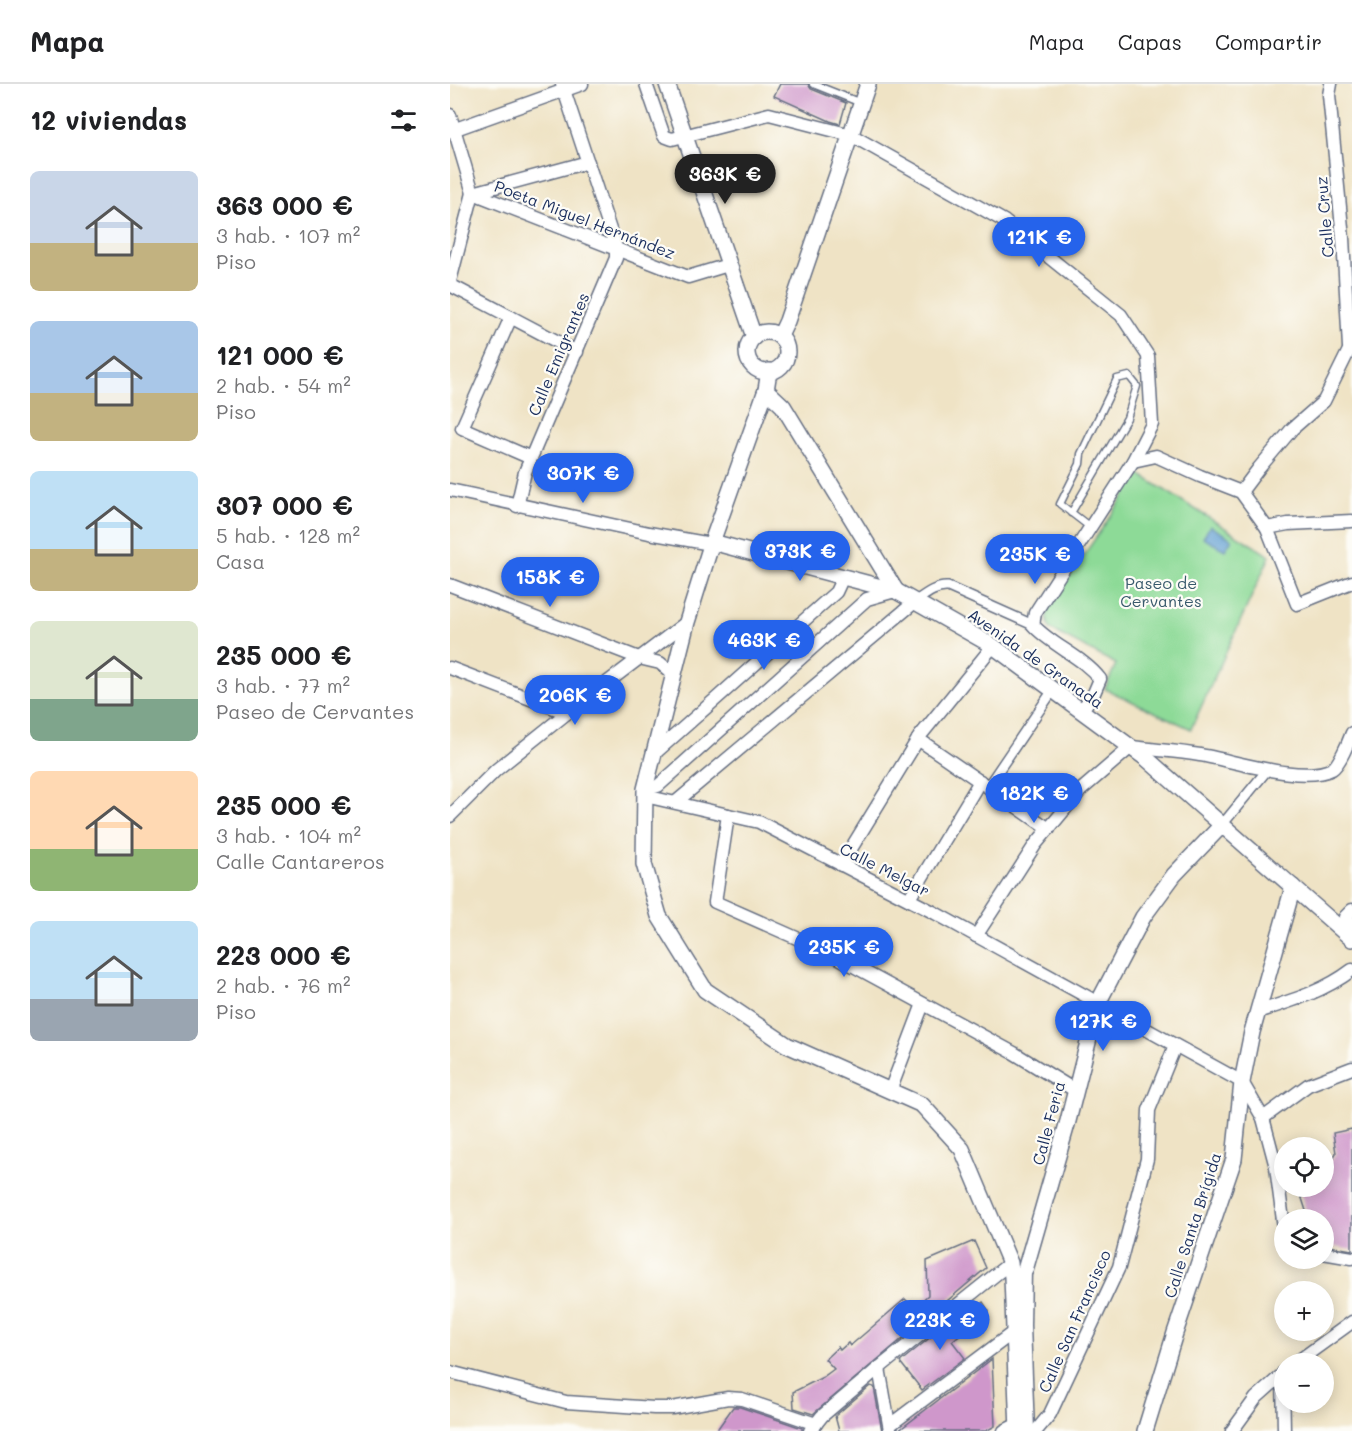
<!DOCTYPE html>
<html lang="es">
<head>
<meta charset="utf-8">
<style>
  :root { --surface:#fff; --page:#f6f6f6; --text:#202124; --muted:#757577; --line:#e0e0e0; --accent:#2563eb }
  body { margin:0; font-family:Mali,sans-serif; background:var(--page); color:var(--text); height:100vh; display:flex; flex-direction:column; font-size:22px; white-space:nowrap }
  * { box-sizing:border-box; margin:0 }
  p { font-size:20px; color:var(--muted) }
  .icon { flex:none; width:33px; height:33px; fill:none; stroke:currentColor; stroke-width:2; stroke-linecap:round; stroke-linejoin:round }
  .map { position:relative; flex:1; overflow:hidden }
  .details { display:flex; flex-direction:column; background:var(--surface); width:450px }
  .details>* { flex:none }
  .fabs { position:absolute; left:824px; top:1053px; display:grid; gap:12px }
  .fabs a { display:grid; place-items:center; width:60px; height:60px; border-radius:50%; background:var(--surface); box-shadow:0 3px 15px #0003; font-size:30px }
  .price { position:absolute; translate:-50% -51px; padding:0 14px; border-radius:21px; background:var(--accent); color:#fff; font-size:20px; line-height:39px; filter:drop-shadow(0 2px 3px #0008) }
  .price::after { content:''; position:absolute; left:50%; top:36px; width:18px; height:14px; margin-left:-9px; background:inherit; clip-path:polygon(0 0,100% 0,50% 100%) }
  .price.on { background:#222; color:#fff }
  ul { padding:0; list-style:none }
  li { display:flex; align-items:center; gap:18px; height:150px; padding:0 30px }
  li span { display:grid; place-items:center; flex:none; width:168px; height:120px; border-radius:9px; color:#555 }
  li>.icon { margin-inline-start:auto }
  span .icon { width:72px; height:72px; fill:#fffc; stroke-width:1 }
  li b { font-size:26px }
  h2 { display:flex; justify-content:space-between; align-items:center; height:72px; padding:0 30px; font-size:26px }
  header { display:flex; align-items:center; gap:36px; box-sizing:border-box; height:84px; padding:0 30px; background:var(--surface); border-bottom:2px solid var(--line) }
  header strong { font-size:28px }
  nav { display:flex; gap:33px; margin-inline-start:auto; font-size:21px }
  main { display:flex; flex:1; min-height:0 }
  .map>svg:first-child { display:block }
  .green { fill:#8dda97; stroke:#54847a; stroke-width:1.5 }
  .water { fill:#609fd2; stroke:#3e6798; stroke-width:1.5 }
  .building { fill:#cf97cb }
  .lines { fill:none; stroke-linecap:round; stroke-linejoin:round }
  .service-casing { stroke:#656e82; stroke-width:9 }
  .pedestrian-casing { stroke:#656e82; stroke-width:12 }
  .minor-casing { stroke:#656e82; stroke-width:15 }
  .tertiary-casing { stroke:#656e82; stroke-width:18 }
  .service { stroke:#fff; stroke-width:6 }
  .pedestrian { stroke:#fff; stroke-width:9 }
  .minor { stroke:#fff; stroke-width:12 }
  .tertiary { stroke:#fff; stroke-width:15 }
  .labels { text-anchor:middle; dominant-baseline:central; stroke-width:4.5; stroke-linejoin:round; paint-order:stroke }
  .street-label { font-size:16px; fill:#1b2f5e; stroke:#fdfcf7 }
  .park-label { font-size:16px; fill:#385a6c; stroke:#fdfcf7 }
</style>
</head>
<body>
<header>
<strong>Mapa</strong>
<nav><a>Mapa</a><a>Capas</a><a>Compartir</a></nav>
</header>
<main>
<section class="details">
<h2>12 viviendas<svg class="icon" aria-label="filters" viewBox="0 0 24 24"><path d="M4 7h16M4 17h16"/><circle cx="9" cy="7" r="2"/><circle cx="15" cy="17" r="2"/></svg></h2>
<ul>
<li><span style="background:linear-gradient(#c9d6e8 60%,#c2b280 0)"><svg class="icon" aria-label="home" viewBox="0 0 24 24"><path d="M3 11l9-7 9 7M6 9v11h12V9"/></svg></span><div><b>363 000 €</b><p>3 hab. · 107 m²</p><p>Piso</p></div></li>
<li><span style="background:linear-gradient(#a9c7e8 60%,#c2b280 0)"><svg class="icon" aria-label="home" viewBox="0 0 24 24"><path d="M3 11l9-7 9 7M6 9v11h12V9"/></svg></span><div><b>121 000 €</b><p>2 hab. · 54 m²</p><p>Piso</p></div></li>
<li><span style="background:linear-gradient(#bfe0f5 65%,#c2b280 0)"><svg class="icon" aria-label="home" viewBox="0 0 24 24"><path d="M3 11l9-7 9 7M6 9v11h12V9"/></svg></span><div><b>307 000 €</b><p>5 hab. · 128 m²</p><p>Casa</p></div></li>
<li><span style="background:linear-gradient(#dfe7d0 65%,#7fa58c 0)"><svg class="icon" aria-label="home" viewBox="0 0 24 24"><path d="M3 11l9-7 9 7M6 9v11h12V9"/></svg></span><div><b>235 000 €</b><p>3 hab. · 77 m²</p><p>Paseo de Cervantes</p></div></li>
<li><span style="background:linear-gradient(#ffd9b3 65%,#8fb573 0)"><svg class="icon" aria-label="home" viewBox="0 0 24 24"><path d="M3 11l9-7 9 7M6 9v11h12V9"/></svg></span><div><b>235 000 €</b><p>3 hab. · 104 m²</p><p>Calle Cantareros</p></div></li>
<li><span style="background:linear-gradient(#bfe0f5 65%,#9aa5b1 0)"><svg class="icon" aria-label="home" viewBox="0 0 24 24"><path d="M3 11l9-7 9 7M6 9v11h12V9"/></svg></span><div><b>223 000 €</b><p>2 hab. · 76 m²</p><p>Piso</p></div></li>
</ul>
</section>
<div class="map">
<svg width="902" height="1347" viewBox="0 0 902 1347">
  <rect width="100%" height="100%" fill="#fdfcf7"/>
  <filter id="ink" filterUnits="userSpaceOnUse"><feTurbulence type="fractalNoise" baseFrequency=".0167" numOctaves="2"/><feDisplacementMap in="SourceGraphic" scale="12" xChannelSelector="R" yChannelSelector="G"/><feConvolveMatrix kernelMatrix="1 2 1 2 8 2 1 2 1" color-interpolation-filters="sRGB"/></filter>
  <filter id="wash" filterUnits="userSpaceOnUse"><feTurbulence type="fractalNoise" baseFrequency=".008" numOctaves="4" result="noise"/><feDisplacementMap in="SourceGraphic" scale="24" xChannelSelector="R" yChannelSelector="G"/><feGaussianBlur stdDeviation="1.35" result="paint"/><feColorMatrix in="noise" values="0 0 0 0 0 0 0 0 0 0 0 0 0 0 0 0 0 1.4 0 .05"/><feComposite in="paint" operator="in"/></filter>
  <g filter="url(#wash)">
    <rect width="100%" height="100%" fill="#efe3c5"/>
    <polygon class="green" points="689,390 820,472 741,645 655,605 666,580 600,545 597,535 598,524"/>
    <polygon class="water" points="760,442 782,455 775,466 753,454"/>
    <g id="blocks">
      <g class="building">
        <polygon points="330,0 358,0 361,5 396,19 390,40 380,37 324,12"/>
        <polygon points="902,1045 902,1166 873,1161 873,1136 859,1136 848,1102 873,1102 874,1075 882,1076 886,1069 883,1049"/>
        <polygon points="524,1157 536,1184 363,1330 344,1324 343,1308 373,1293 384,1285 375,1275 388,1263 390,1266 398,1259 400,1262 455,1215 464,1224 478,1211 477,1177"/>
        <polygon points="533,1218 539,1227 502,1257 515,1274 472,1306 450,1278 492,1244 495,1248"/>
        <polygon points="542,1275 545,1342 536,1347 448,1347"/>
        <polygon points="420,1302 424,1303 432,1347 389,1347 385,1332"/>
        <polygon points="283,1323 290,1323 352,1344 352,1347 266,1347"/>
      </g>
    </g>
  </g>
  <g filter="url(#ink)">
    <use href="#blocks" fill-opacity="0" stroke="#656e82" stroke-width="1.5"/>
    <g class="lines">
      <g class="service-casing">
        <g id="service">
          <polyline points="363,0 411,19"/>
          <polyline points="621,429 677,334 687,302 679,292 667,295 631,370 630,380 610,420 640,443"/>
        </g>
      </g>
      <g class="pedestrian-casing">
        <g id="pedestrian">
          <path d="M466 517C476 510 486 502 498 503L583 541"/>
          <polyline points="538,702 603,606"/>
          <polyline points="772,741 818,685"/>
        </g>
      </g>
      <g class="minor-casing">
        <g id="minor">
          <path d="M196 0 214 52 222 55 319 30 401 51 554 137 671 231 698 272 702 340 683 377 585 529 583 541C602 562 632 572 650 595L644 609 632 626"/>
          <polyline points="881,0 879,11 893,154 899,263"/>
          <polyline points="0,31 23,109 238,193 278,181"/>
          <polyline points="0,47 132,0"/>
          <polyline points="0,197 23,109 138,78"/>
          <polyline points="0,201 127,268"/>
          <polyline points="61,233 12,344 81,374"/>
          <polyline points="683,377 706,372 750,392 791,408 817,444 847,520 902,498"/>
          <polyline points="0,406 199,449 261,460"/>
          <polyline points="791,408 809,384 842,345 874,317 902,260"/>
          <polyline points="67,422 75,388 166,174 166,164 112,0"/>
          <polyline points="817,444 838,440 902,437"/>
          <polyline points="0,501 189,574 210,579 224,591"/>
          <polyline points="0,584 117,629"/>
          <polyline points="468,655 599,745"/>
          <polyline points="204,670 386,508 393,493"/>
          <polyline points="195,705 208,702 417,515 445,507"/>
          <polyline points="195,712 309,738 485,829 792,998 813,1034 826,1083 834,1144"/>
          <polyline points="226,718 466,517"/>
          <polyline points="278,731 265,818 376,867 564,969 626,1007"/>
          <polyline points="0,732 46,686 117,629 237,538"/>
          <polyline points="391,781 470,652 543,562"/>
          <polyline points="459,815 530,697"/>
          <polyline points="902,826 895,833 902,840"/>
          <path d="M526 852 585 761 631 706 681 663C704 666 728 667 750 671 782 676 853 700 882 685 889 681 899 657 902 649"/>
          <path d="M807 928C841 917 873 908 902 886"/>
          <polyline points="440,1007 473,920"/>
          <polyline points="813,1034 858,1001 902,984"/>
          <polyline points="873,1169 902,1174"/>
          <polyline points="575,1186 574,1241 578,1347"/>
          <polyline points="844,1280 902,1238"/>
          <polyline points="429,1284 440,1346"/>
          <polyline points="0,1288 116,1318 204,1324 222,1324 278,1314 292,1315 366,1340"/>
          <polyline points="833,1289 834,1347"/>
          <polyline points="440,1341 565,1247"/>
          <polyline points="360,1347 372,1332 424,1288 560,1179"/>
          <polyline points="554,1347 568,1340"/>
          <polyline points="586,1347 600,1330 669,1183 697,1075 699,1026 725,962"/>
          <polyline points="782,1347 806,1314 834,1289"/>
        </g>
      </g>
      <g class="tertiary-casing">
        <g id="tertiary">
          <polyline points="217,0 304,253"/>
          <circle cx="317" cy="268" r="20"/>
          <polyline points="330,252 337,237 418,0"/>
          <polyline points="319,287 316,306 262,458 237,538 195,705 194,780 209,832 255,906 337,961 472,1021 512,1065 560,1179 562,1193 568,1347"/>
          <polyline points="316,306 333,322 446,507"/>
          <polyline points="262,458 446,507 543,562 697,675 902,855"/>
          <polyline points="563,1203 575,1186 618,1037 648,919 693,833 724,791 772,741"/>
          <polyline points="695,1347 725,1249 784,1075 792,998 802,948 843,803"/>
        </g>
      </g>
      <use href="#service" class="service"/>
      <use href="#pedestrian" class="pedestrian"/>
      <use href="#minor" class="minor"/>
      <use href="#tertiary" class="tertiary"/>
    </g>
  </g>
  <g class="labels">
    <g class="street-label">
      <text transform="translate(874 133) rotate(-95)">Calle Cruz</text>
      <text transform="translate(135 135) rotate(21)">Poeta Miguel Hernández</text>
      <text transform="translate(108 270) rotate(-67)">Calle Emigrantes</text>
      <text transform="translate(586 574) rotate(35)">Avenida de Granada</text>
      <text transform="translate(435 785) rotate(27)">Calle Melgar</text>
      <text transform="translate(598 1039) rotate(-75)">Calle Feria</text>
      <text transform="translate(742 1141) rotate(-72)">Calle Santa Brígida</text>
      <text transform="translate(624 1237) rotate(-66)">Calle San Francisco</text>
    </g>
    <g class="park-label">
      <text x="711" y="498">Paseo de<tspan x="711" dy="18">Cervantes</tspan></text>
    </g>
  </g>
</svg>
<div class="fabs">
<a><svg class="icon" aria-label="locate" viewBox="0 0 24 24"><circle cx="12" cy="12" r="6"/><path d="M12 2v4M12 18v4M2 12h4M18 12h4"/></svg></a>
<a><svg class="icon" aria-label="layers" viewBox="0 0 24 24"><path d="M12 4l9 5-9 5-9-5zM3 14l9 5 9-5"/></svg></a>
<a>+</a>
<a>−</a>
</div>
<b class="price on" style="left:275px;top:121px">363K €</b>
<b class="price" style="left:589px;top:184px">121K €</b>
<b class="price" style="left:133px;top:420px">307K €</b>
<b class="price" style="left:350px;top:498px">373K €</b>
<b class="price" style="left:585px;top:501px">235K €</b>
<b class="price" style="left:100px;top:524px">158K €</b>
<b class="price" style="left:314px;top:587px">463K €</b>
<b class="price" style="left:125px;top:642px">206K €</b>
<b class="price" style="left:584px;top:740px">182K €</b>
<b class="price" style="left:394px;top:894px">235K €</b>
<b class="price" style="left:653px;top:968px">127K €</b>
<b class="price" style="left:490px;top:1267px">223K €</b>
</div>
</main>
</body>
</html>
